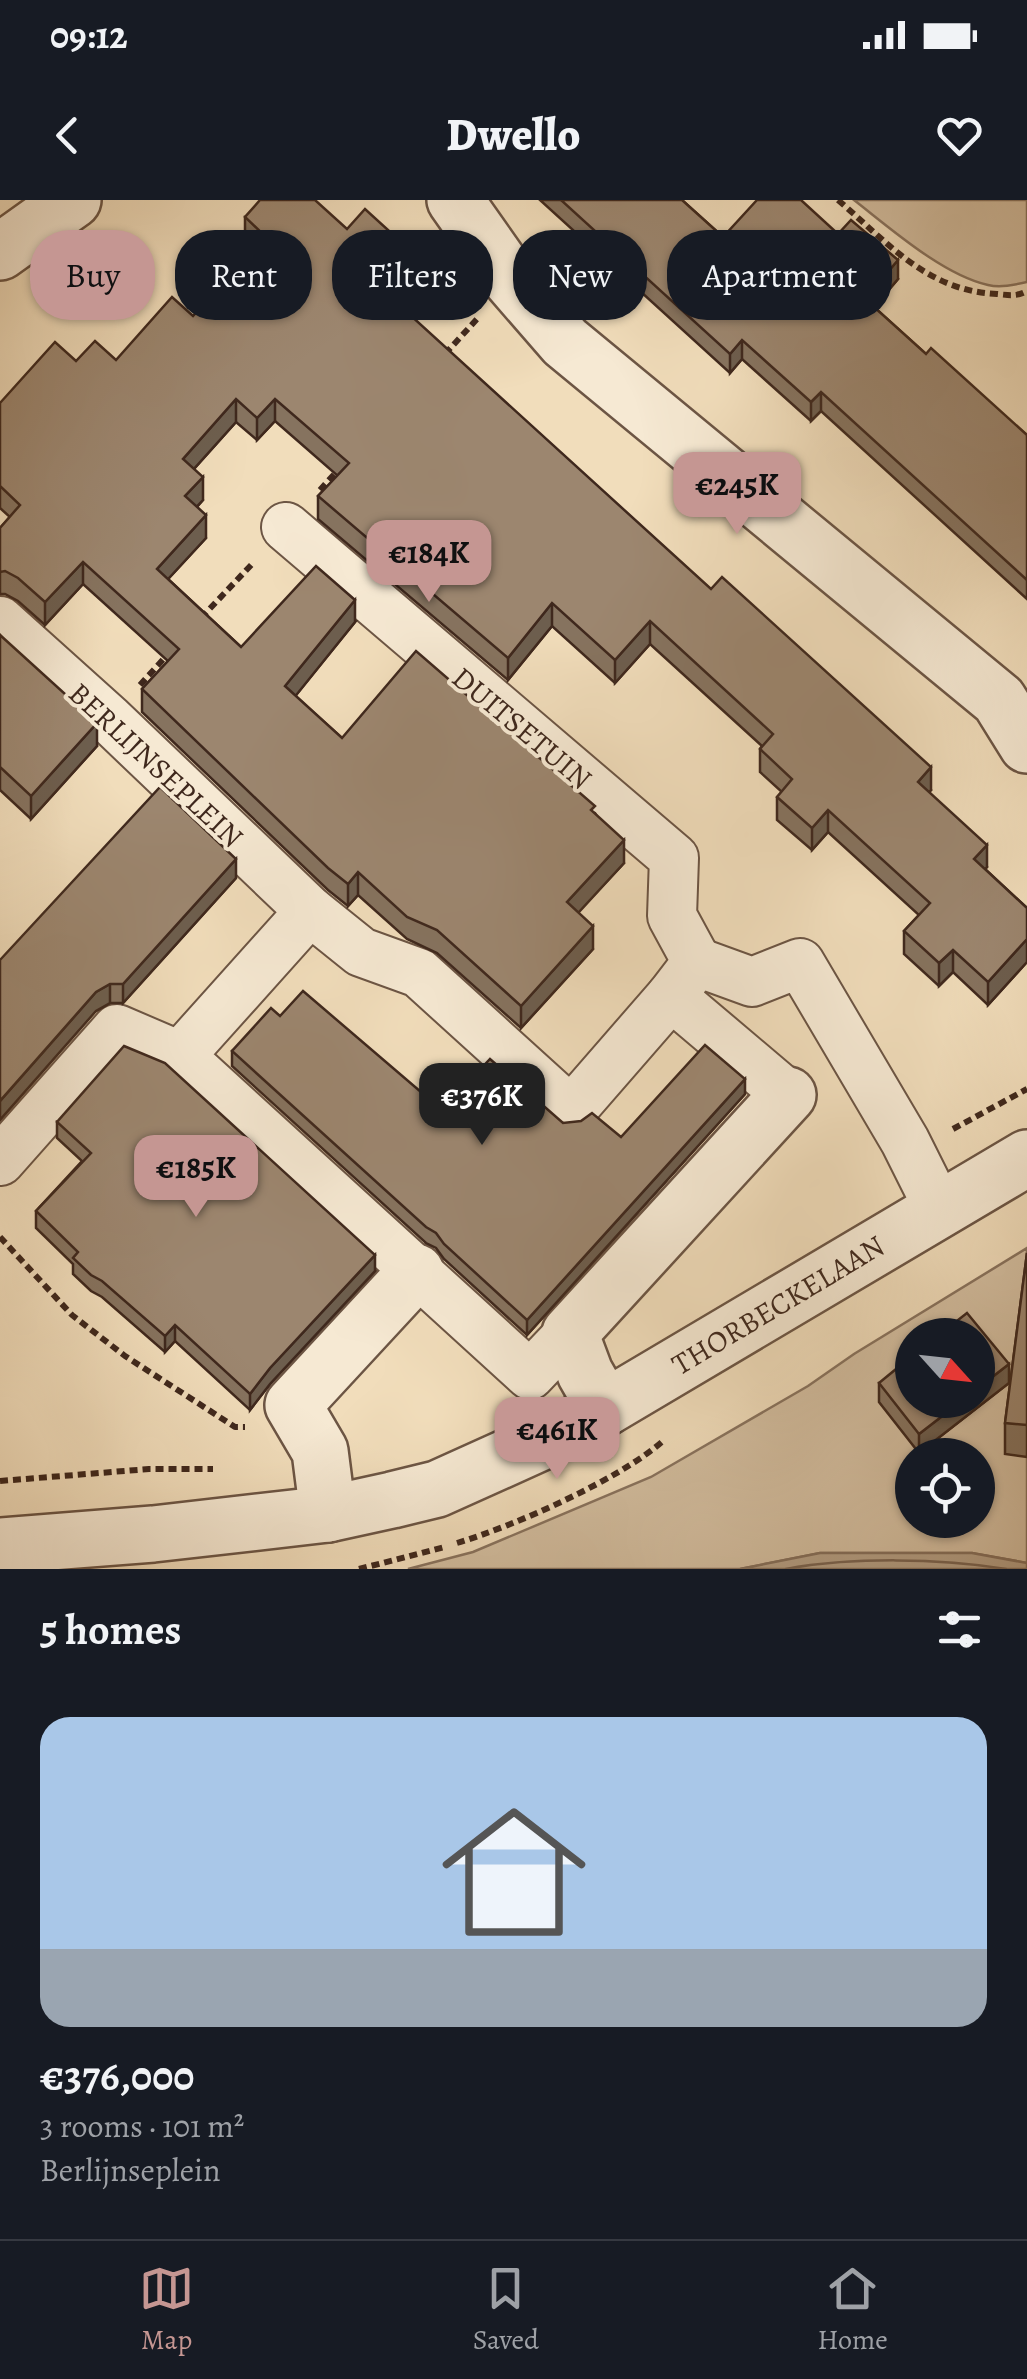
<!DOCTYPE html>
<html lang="en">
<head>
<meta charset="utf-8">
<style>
  :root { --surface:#171b24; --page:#20242c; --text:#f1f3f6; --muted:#9ea1a6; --line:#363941; --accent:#c59692 }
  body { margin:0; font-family:Alegreya,serif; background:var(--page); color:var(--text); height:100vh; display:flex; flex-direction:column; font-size:38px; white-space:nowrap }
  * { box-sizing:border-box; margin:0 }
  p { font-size:32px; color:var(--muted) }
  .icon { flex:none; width:55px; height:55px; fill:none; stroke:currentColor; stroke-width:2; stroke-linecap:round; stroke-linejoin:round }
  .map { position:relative; height:1369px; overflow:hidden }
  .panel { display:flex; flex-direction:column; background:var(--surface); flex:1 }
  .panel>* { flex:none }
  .guide { position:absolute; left:30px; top:30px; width:968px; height:90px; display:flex; gap:20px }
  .needle { width:65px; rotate:117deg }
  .buttons { position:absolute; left:895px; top:1118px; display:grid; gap:20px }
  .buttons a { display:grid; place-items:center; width:100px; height:100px; border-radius:50%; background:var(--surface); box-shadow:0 2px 8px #0004; font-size:50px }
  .price { position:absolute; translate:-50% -85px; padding:0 22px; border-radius:20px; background:var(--accent); color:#111; font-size:32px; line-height:65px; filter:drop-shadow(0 2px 5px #0008) }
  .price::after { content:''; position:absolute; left:50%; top:60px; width:30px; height:22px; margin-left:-15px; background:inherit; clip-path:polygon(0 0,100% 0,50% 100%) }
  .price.active { background:#222; color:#fff }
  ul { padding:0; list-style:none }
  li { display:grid; align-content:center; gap:20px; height:530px; padding:0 40px }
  li span { display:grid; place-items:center; height:310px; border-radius:30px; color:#555 }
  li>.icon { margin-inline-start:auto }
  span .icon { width:180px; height:180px; fill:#fffc; stroke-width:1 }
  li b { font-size:42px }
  h2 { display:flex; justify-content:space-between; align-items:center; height:120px; padding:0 40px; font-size:42px }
  .pill { padding:0 35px; border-radius:40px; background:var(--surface); box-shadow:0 2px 8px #0004; font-size:35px; line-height:90px }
  .pill.active { background:var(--accent); color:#111 }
  .status { display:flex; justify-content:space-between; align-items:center; height:70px; padding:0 50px; background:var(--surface); direction:ltr }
  .status svg { height:28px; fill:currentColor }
  header { display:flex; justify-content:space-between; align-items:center; height:130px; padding:0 40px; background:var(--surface); font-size:45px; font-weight:800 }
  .dock { display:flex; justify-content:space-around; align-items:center; height:140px; border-top:2px solid var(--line); background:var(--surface); font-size:28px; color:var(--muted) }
  .dock a { display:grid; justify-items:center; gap:5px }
  .dock .active { color:var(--accent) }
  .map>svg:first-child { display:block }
  .green { fill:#d3bea0; stroke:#89735e; stroke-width:2.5; fill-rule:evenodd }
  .water { fill:#b49f85; stroke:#856f5b; stroke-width:2.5 }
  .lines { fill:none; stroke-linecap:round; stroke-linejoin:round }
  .shore { stroke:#7a6451; stroke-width:2.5 }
  .pedestrian-casing { stroke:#6c5544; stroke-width:52 }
  .minor-casing { stroke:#6c5544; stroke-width:60 }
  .tertiary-casing { stroke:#6c5544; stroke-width:60 }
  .path { stroke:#3f281d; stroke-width:6; stroke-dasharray:8 5; stroke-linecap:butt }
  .pedestrian { stroke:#f6e9d3; stroke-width:48 }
  .minor { stroke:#f6e9d3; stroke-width:55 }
  .tertiary { stroke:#f6e9d3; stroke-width:55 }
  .wall { fill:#86735f; stroke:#3f281d; stroke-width:2.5 }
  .shaded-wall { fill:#6d5e4e; stroke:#3f281d; stroke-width:2.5 }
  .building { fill:#9c866f; stroke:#3f281d; stroke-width:2.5 }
  .labels { text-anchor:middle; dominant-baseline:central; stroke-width:8; stroke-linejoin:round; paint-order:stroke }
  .street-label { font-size:30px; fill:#3f281d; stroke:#f6e9d3 }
</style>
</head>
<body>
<div class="status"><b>09:12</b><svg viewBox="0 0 49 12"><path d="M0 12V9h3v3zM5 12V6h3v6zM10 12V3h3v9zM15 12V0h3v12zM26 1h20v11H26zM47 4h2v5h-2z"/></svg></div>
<header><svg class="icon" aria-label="back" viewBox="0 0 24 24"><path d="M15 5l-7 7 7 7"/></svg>Dwello<svg class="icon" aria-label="heart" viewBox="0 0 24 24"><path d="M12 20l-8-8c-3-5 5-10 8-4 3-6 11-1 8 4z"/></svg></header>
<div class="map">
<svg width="1027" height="1369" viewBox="0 0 1027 1369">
  <rect width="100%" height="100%" fill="#f1ddbb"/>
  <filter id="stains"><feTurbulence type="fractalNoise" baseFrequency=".002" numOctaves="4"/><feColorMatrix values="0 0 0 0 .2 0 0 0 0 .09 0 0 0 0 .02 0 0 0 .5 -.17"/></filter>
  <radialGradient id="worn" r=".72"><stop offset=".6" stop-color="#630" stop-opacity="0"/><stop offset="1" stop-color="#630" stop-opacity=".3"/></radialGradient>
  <g class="green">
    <path d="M854 0H1027V82C1014 85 1000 88 988 85 943 75 890 28 854 0Z"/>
    <path d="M1027 1048V1363L972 1353H820L740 1369H408L473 1352 651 1277 808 1186 854 1154ZM912 1135H978V1200H912ZM912 1255H978V1320H912Z"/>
  </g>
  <polygon class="water" points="820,1353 972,1353 1027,1363 1027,1369 740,1369"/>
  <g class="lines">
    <path class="shore" d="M786 1369C851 1357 941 1358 1006 1369"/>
    <g class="pedestrian-casing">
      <g id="pedestrian">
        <polyline points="286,327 674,658 672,716 697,762 671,796 788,895"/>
        <polyline points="0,421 109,519 310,711 180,856 530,1175 570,1133"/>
        <polyline points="310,711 361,752 419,773 571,911 671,796"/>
        <polyline points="697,762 752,782 800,763 905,941 939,1009"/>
        <polyline points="0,961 117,829 180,856"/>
      </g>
    </g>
    <g class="minor-casing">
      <g id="minor">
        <polyline points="455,0 512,81 565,142 999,500 1027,545"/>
        <polyline points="0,52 73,0"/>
        <polyline points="605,1208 585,1173 570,1133 788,895"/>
        <polyline points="328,1314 320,1251 293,1205 416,1072"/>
      </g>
    </g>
    <g class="tertiary-casing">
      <polyline id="tertiary" points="0,1346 153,1334 328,1314 392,1300 437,1289 548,1239 605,1208 1027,958"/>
    </g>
    <g class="path">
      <path d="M838 0C888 43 927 91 997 94 1008 95 1017 97 1027 91"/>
      <polyline points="445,154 477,119"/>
      <polyline points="320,290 338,270"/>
      <polyline points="201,418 254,362"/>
      <polyline points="140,485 169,453"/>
      <polyline points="953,929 1027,889"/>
      <polyline points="0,1037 72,1115 125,1156 235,1227 245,1227"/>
      <polyline points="0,1281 149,1269 213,1269"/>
      <path d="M457 1343C514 1326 621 1279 664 1240"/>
      <polyline points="359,1369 445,1347"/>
    </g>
    <use href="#pedestrian" class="pedestrian"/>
    <use href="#minor" class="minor"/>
    <use href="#tertiary" class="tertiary"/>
  </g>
  <g class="wall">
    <polygon points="540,0 682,0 723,37 838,34 898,79 874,107 926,154 1027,235 1027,399 821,211 811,221 742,159 730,173"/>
    <polygon points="245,17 347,29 410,73 403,81 412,112 409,115 931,590 929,592 987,667 985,669 1027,708 1027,762 988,805 953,772 939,786 904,754 904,731 919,715 828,632 812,650 777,620 777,597 782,592 760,572 760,549 762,546 650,444 615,483 552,426 508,480 318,319 318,296 338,276 275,221 257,240 236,222 194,269 203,300 197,307 206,338 168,379 241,447 355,422 295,496 342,538 595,613 624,663 578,712 593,749 521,828 437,753 407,739 358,695 348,706 328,690 142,512 142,489 168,461 83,384 45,425 18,401 5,394 0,394 0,328 10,317 0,308 0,203 76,161 116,160 193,116 254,49 245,40"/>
    <polygon points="0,435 97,546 31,619 0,590"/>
    <polygon points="236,678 123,803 110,803 96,811 0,760"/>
    <polygon points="280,816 442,910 563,923 621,937 745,894 527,1135 444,1059 436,1048 426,1043 232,866 232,851"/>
    <polygon points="57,922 375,1071 270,1184 250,1210 175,1141 165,1152 102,1097 91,1091 73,1074 73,1064 36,1028 36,1011 82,961 57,938"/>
    <polygon points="1027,1053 1027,1257 1005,1254 1005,1223"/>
    <polygon points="879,1183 1009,1183 919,1253 879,1202"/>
  </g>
  <g class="shaded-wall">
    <polygon points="410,50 410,73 391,93 391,70"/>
    <polygon points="898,60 898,79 865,118 865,99"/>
    <polygon points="412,89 412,112 398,127 398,104"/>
    <polygon points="742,140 742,159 730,173 730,154"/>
    <polygon points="821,192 821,211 811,221 811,202"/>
    <polygon points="236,199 236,222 183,281 183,259"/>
    <polygon points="275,199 275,221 257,240 257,218"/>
    <polygon points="203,277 203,300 185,319 185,296"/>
    <polygon points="206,315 206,338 157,391 157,369"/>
    <polygon points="83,362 83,384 45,425 45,402"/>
    <polygon points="355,400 355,422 285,509 285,486"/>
    <polygon points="552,403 552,426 508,480 508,458"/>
    <polygon points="650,421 650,444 615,483 615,460"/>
    <polygon points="97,523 97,546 31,619 31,596"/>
    <polygon points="931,567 931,590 918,605 918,582"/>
    <polygon points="828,610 828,632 812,650 812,628"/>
    <polygon points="624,640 624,663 567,725 567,702"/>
    <polygon points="987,645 987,667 974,682 974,659"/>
    <polygon points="236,659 236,678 123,803 123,784"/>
    <polygon points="358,672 358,695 348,706 348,684"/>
    <polygon points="593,726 593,749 521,828 521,806"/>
    <polygon points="1027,739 1027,762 988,805 988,782"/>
    <polygon points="953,750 953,772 939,786 939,763"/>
    <polygon points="110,784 110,803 96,811 0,920 0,901 96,792"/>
    <polygon points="745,879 745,894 527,1135 527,1120"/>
    <polygon points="375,1055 375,1071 270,1184 250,1210 250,1194 270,1168"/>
    <polygon points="175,1125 175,1141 165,1152 165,1136"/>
    <polygon points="1009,1164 1009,1183 919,1253 919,1234 963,1200 978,1200 978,1188"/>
  </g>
  <g class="building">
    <polygon points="260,0 315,0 347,29 365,9 410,50 391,70 412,89 398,104 711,389 722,377 931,567 918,582 987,645 974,659 1027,708 1027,739 988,782 953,750 939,763 904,731 930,703 828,610 812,628 777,597 792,579 760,549 773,534 650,421 615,460 552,403 508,458 318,296 349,263 275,199 257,218 236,199 183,259 203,277 185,296 206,315 157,369 241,447 316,366 355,400 285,486 342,538 416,451 595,606 591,610 624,640 567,702 593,726 521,806 437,730 407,717 358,672 348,684 328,668 142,489 179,449 83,362 45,402 18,378 5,371 0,372 0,328 20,305 0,286 0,203 55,142 76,161 95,141 116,160 172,97 193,116 265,36 245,17"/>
    <polygon points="561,0 682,0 723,37 757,0 801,0 838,34 851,20 898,60 865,99 926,154 931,148 1027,235 1027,380 821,192 811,202 742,140 730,154"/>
    <polygon points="0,435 97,523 31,596 0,567"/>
    <polygon points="160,587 236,659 123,784 110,784 96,792 0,901 0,760"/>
    <polygon points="303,791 442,910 490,859 563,923 581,921 592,913 621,937 705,845 745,879 527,1120 444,1044 436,1033 426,1027 232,851 271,808 280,816"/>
    <polygon points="124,846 165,863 375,1055 270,1168 250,1194 175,1125 165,1136 102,1081 91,1075 73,1058 78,1052 36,1011 91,953 57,922"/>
    <polygon points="1027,1053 1027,1225 1005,1223"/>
    <polygon points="967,1113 1009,1164 978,1188 978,1135 939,1135"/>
    <polygon points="912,1156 912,1200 963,1200 919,1234 879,1183"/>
  </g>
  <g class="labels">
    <g class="street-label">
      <text transform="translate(522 528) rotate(40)">DUITSETUIN</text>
      <text transform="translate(156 565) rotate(43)">BERLIJNSEPLEIN</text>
      <text transform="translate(778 1105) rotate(-31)">THORBECKELAAN</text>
    </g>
  </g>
  <rect width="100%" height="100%" filter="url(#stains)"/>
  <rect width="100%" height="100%" fill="url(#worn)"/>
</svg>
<div class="buttons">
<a><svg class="needle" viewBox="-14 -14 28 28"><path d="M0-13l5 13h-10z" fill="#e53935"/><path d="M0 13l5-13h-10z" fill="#9ea1a6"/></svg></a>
<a><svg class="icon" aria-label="locate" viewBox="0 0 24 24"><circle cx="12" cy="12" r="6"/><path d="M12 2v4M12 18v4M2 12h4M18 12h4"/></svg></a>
</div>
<b class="price" style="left:737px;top:337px">€245K</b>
<b class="price" style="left:429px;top:405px">€184K</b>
<b class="price active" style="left:482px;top:948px">€376K</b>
<b class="price" style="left:196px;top:1020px">€185K</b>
<b class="price" style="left:557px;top:1282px">€461K</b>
<div class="guide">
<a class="pill active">Buy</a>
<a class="pill">Rent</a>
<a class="pill">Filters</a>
<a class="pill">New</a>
<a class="pill">Apartment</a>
</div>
</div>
<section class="panel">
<h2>5 homes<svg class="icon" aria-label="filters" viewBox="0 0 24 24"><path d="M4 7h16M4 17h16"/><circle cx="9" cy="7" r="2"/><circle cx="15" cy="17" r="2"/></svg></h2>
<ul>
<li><span style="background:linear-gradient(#a9c7e8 75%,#9aa5b1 0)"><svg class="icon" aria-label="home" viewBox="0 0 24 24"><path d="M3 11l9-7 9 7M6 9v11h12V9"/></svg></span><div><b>€376,000</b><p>3 rooms · 101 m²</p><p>Berlijnseplein</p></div></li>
</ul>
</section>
<nav class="dock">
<a class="active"><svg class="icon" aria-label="map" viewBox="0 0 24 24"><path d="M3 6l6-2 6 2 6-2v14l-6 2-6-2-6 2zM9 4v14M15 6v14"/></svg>Map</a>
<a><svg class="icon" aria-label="saved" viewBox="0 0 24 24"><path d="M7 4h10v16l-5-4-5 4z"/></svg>Saved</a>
<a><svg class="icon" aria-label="home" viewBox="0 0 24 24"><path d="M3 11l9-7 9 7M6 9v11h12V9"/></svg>Home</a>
</nav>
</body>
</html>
